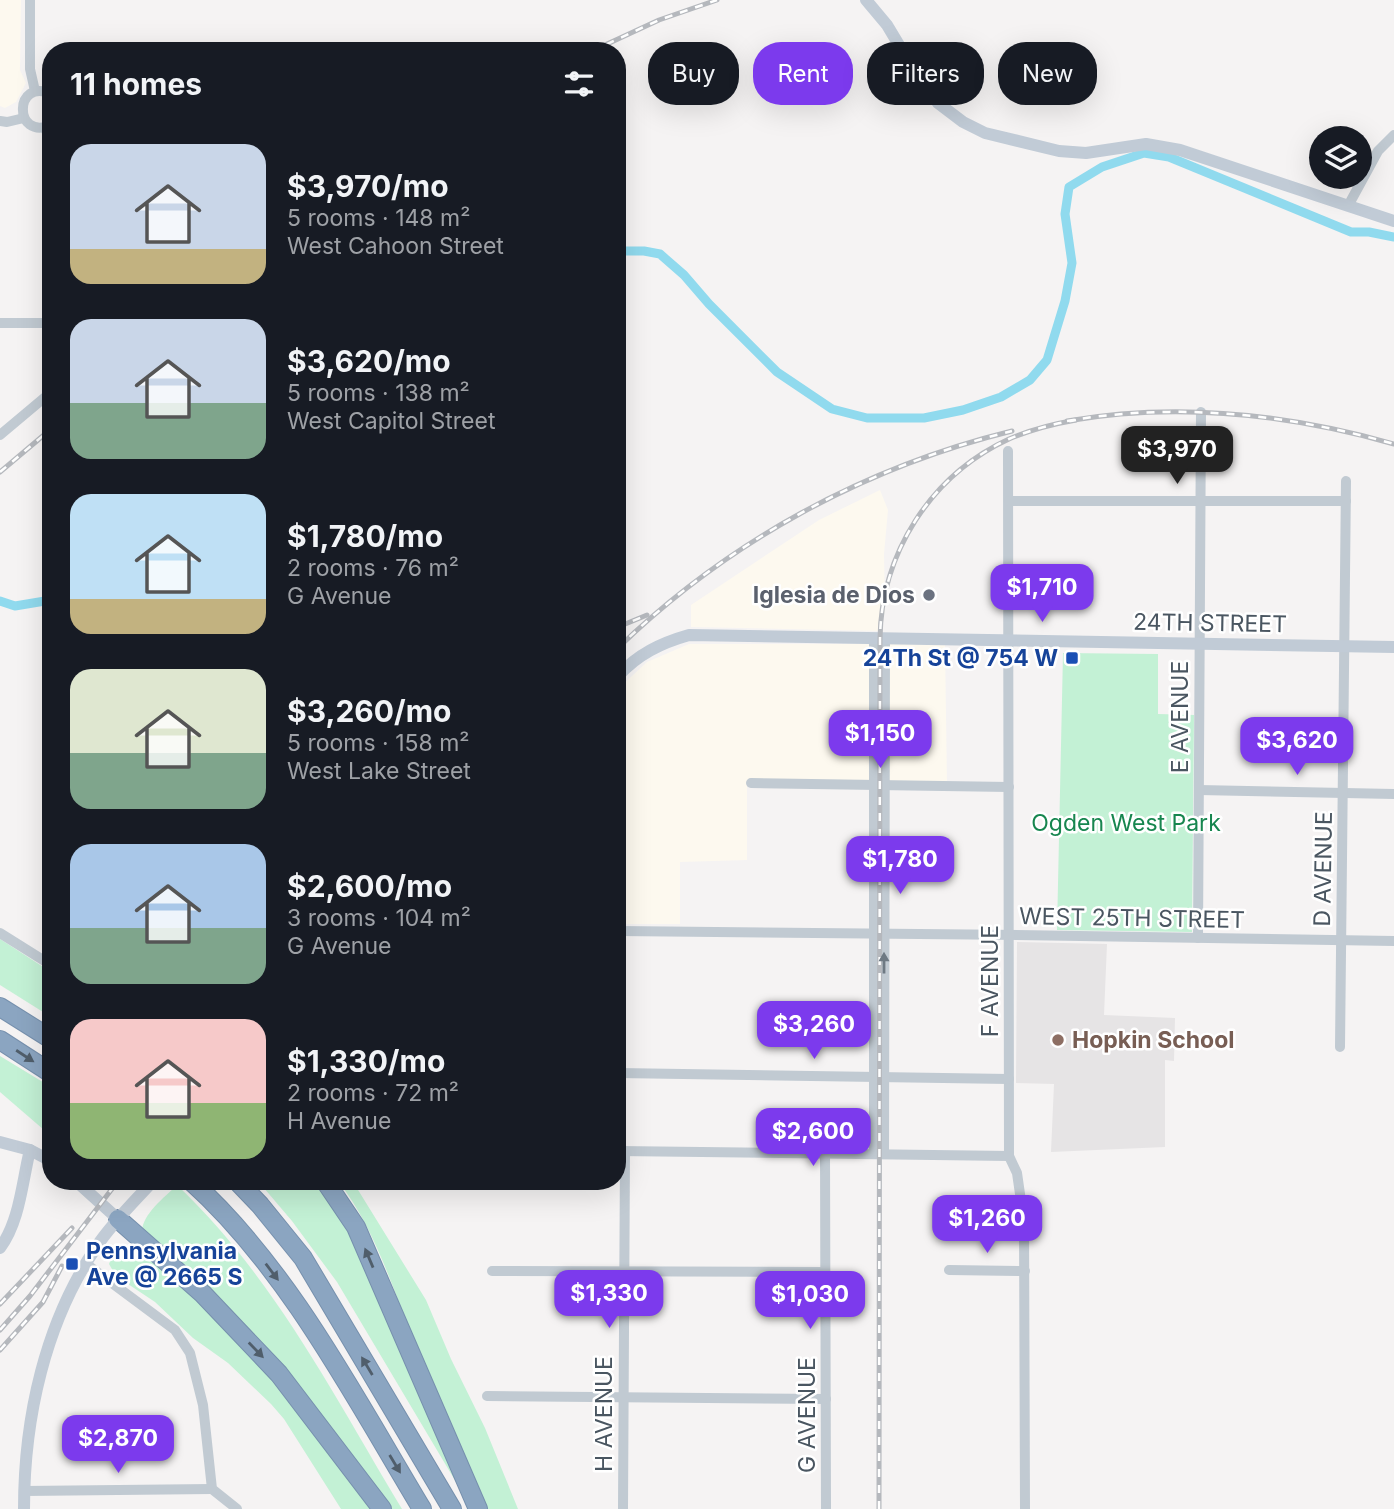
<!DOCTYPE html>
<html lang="en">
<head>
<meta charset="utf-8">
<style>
  :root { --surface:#171b24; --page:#242831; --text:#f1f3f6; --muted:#9ea1a6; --accent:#7c3aed }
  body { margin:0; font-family:Inter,sans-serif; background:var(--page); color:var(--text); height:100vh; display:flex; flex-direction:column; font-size:26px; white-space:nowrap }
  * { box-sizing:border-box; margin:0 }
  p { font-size:23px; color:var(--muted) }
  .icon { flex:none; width:38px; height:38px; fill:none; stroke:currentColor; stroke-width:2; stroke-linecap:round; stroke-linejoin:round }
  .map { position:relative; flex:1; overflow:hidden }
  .side { position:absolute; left:42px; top:42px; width:584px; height:1148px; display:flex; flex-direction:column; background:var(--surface); border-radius:28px; box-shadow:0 7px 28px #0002 }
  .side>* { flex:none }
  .hud { position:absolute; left:648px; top:42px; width:640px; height:63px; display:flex; gap:14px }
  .tools { position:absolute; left:1309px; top:126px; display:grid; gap:14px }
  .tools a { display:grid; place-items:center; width:63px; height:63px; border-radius:50%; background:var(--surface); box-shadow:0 7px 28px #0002; font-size:35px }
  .price { position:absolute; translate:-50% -60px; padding:0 16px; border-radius:14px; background:var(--accent); color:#fff; font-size:23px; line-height:46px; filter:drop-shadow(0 2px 4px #0008) }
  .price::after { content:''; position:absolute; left:50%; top:42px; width:21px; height:16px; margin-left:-10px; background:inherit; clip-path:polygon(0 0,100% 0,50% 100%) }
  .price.current { background:#222; color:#fff }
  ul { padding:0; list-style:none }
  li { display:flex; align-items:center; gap:21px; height:175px; padding:0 28px }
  li span { display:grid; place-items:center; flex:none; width:196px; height:140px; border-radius:21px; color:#555 }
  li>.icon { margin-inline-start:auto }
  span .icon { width:84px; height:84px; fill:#fffc; stroke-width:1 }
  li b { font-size:30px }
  h2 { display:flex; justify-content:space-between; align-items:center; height:84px; padding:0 28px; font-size:30px }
  .chip { padding:0 24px; border-radius:28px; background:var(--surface); box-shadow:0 7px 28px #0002; font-size:24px; line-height:63px }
  .chip.current { background:var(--accent); color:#fff }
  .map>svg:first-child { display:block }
  .commercial { fill:#fdf9ef }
  .education { fill:#e6e4e5 }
  .green { fill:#c3f1d5 }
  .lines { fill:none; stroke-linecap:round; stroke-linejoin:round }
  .canal { stroke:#90daee; stroke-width:9 }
  .highway-casing { stroke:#7690ad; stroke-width:20 }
  .street { stroke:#c1cad2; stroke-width:10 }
  .secondary { stroke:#c1cbd6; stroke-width:12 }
  .highway { stroke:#8ba5c1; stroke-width:18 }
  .rail-casing { stroke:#b5b8bd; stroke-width:5 }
  .rail { stroke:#fff; stroke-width:2.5; stroke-dasharray:8; stroke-linecap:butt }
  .oneway { fill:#6e7983 }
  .oneway2 { fill:#505e6b }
  .worship-dot { fill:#6b7280; stroke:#fff; stroke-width:2.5 }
  .transit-dot { fill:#1a4fb4; stroke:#fff; stroke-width:2.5 }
  .education-dot { fill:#8d6e63; stroke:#fff; stroke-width:2.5 }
  .labels { text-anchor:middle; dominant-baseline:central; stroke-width:5; stroke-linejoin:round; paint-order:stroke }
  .worship-label { font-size:23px; font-weight:bold; fill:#5b616d; stroke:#fff; text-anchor:end }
  .street-label { font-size:23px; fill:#4a5661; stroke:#fff }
  .transit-label { font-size:23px; font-weight:bold; fill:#164399; stroke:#fff; text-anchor:end }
  .park-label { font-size:23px; fill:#17864f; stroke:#fff }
  .education-label { font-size:23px; font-weight:bold; fill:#785e54; stroke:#fff; text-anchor:start }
</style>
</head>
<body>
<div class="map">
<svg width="1394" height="1509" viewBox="0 0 1394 1509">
  <rect width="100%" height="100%" fill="#f5f3f3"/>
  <g class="commercial">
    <polygon points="0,0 21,0 20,70 26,83 16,102 5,108 0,106"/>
    <polygon points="880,490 888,510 884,554 885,609 881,631 691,627 691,605 819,520"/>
    <polygon points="689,644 945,644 947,784 747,786 747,860 680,862 680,924 618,924 618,689 647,662"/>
  </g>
  <polygon class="education" points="1017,942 1107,944 1104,1015 1175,1018 1174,1061 1165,1060 1165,1147 1051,1152 1054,1084 1016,1083"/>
  <g class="green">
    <polygon points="1063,653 1158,654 1158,714 1194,715 1192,932 1057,930"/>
    <polygon points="0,939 51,972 51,1017 0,985"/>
    <polygon points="0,1056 51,1087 51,1136 0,1092"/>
    <polygon points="258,1181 319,1181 343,1216 472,1509 337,1282 292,1221"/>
    <path d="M338 1181H352L355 1185 426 1300 451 1359 485 1428 518 1509H487C459 1451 434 1391 410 1331 390 1280 372 1224 338 1181Z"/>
    <path d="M177 1185C274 1277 334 1396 402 1509H387L142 1232C142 1214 165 1197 177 1185Z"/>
    <polygon points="129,1246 139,1246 256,1355 374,1509 341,1509 284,1419 271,1404 228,1363 193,1338 155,1302 116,1276 109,1264 111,1259 121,1249 123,1251 129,1248"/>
  </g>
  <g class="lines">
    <g class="canal">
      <polyline points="618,251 644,251 660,254 684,275 709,304 777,372 832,409 867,418 924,418 963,410 1001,397 1030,380 1047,360 1065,301 1072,263 1065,214 1069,187 1102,167 1144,153 1169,157 1351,232 1369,232 1394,237"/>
      <polyline points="0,601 15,606 51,600"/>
    </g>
    <g class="highway-casing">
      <g id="highway">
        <polyline points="0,1007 51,1039"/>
        <polyline points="0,1040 51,1073"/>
        <path d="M191 1181C288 1268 355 1398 422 1509"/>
        <polyline points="237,1181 260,1205 303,1258 452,1509"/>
        <polyline points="325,1181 356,1227 478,1509"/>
        <polyline points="118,1219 203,1294 279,1374 382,1509"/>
      </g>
    </g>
    <g class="street">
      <polyline points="30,0 30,69 35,91"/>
      <path d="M51 94C14 77 13 141 51 125"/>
      <polyline points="0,121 7,122 24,118"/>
      <polyline points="45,127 51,145"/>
      <polyline points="1348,206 1378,151 1394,135"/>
      <polyline points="0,323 50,323"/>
      <polyline points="0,435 50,393 51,238"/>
      <polyline points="1008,451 1009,1156 1017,1173 1024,1222 1025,1509"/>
      <polyline points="1009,501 1346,501"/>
      <polyline points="751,783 1009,787"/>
      <polyline points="1199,790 1394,794"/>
      <path d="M618 931C877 932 1135 937 1394 941"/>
      <polyline points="0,933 51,965"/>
      <polyline points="1198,938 1201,412"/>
      <polyline points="1340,1047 1346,481"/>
      <polyline points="618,1073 1009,1079"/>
      <polyline points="618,1151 1009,1156"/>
      <polyline points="825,1153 826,1509"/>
      <polyline points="874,1154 874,638"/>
      <polyline points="884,1154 885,638"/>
      <polyline points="85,1263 175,1330 190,1353 203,1405 212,1489 237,1509"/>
      <polyline points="949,1270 1025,1271"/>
      <polyline points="492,1271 825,1272"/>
      <polyline points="487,1396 826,1399"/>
      <polyline points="24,1491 212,1489"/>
      <polyline points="623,1509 625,1151"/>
    </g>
    <g class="secondary">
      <polyline points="866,0 887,25 911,65 938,103 963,122 985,133 1059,151 1086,153 1146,144 1180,150 1394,221"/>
      <path d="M618 676C638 654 661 643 689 635L1394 647"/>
      <polyline points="0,1142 30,1150 51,1161"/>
      <polyline points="76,1181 118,1219"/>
      <path d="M0 1248C20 1221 22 1182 30 1150"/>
      <path d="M24 1509C24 1418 45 1322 97 1246 113 1222 134 1202 153 1181"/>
    </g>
    <use href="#highway" class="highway"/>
    <g class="rail-casing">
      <g id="rail">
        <polyline points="592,51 659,20 717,0"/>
        <path d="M1067 421C1176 402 1288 414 1394 444"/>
        <polyline points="0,472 51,429"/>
        <polyline points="618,627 647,615"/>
        <path d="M618 648C727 542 865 467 1012 431"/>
        <polyline points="49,704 51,704"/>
        <polyline points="0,1304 72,1228"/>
        <polyline points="0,1330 30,1296 118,1181"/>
        <polyline points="0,1350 43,1302 62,1266"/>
        <path d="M879 1509 880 639C881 553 931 475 1009 439 1030 430 1053 424 1076 420"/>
      </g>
    </g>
    <use href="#rail" class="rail"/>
  </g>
  <defs><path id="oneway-solid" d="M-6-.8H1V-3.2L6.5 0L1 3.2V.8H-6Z" transform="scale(1.75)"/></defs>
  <use class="oneway" href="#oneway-solid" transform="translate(884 963) rotate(-90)"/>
  <g class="oneway2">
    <use href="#oneway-solid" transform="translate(25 1056) rotate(33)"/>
    <use href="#oneway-solid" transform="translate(369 1258) rotate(-113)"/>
    <use href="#oneway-solid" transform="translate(272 1272) rotate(53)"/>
    <use href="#oneway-solid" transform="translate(256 1350) rotate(46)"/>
    <use href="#oneway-solid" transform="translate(367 1366) rotate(-121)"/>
    <use href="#oneway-solid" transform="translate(395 1464) rotate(59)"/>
  </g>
  <circle class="worship-dot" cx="929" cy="595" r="7"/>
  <g class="transit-dot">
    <rect x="1065" y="651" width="14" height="14" rx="3.5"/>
    <rect x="65" y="1257" width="14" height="14" rx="3.5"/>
  </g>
  <circle class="education-dot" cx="1058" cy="1040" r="7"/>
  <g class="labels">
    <g class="worship-label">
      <text x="915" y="595">Iglesia de Dios</text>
    </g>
    <g class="street-label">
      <text transform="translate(1210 623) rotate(1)">24TH STREET</text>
      <text transform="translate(1180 717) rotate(-90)">E AVENUE</text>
      <text transform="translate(1323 869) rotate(-89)">D AVENUE</text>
      <text transform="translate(1132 918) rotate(1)">WEST 25TH STREET</text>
      <text transform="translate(990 981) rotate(-90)">F AVENUE</text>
      <text transform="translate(604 1414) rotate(-90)">H AVENUE</text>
      <text transform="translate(807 1415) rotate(-90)">G AVENUE</text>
    </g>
    <g class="transit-label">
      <text x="1058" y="658">24Th St @ 754 W</text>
      <text x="86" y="1251" text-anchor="start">Pennsylvania<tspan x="86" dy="26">Ave @ 2665 S</tspan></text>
    </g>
    <g class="park-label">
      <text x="1126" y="823">Ogden West Park</text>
    </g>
    <g class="education-label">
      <text x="1072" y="1040">Hopkin School</text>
    </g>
  </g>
</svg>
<div class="tools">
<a><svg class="icon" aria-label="layers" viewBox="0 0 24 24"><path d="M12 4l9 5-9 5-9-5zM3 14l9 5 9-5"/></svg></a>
</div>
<b class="price current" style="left:1177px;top:486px">$3,970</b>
<b class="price" style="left:1042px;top:624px">$1,710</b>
<b class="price" style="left:880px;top:770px">$1,150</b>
<b class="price" style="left:1297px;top:777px">$3,620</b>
<b class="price" style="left:900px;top:896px">$1,780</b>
<b class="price" style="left:814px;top:1061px">$3,260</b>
<b class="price" style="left:813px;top:1168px">$2,600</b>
<b class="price" style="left:987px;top:1255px">$1,260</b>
<b class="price" style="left:609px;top:1330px">$1,330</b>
<b class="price" style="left:810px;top:1331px">$1,030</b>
<b class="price" style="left:118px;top:1475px">$2,870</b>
<div class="hud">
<a class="chip">Buy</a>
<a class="chip current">Rent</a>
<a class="chip">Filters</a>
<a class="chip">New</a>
</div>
<section class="side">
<h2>11 homes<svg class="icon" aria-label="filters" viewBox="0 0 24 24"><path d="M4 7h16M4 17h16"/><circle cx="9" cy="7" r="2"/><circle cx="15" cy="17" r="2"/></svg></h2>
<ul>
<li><span style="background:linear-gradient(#c9d6e8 75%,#c2b280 0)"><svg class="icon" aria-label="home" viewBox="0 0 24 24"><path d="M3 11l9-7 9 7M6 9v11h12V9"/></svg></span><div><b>$3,970/mo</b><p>5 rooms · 148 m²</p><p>West Cahoon Street</p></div></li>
<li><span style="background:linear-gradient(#c9d6e8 60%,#7fa58c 0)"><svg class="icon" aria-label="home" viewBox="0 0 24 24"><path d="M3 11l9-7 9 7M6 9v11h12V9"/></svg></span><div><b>$3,620/mo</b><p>5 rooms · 138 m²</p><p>West Capitol Street</p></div></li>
<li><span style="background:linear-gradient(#bfe0f5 75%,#c2b280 0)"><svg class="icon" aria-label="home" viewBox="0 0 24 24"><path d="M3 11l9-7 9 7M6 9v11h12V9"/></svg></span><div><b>$1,780/mo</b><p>2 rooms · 76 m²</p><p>G Avenue</p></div></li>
<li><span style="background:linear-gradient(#dfe7d0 60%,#7fa58c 0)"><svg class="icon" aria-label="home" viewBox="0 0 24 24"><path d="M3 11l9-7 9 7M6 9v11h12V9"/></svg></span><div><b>$3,260/mo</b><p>5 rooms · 158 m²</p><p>West Lake Street</p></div></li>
<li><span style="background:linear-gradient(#a9c7e8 60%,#7fa58c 0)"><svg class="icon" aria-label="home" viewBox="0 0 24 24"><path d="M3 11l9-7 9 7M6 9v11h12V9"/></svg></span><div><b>$2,600/mo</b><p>3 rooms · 104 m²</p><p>G Avenue</p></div></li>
<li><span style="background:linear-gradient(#f6c9c9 60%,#8fb573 0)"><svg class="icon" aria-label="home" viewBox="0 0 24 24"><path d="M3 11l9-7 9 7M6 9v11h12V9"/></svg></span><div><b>$1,330/mo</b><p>2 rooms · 72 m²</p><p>H Avenue</p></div></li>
</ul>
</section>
</div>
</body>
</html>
